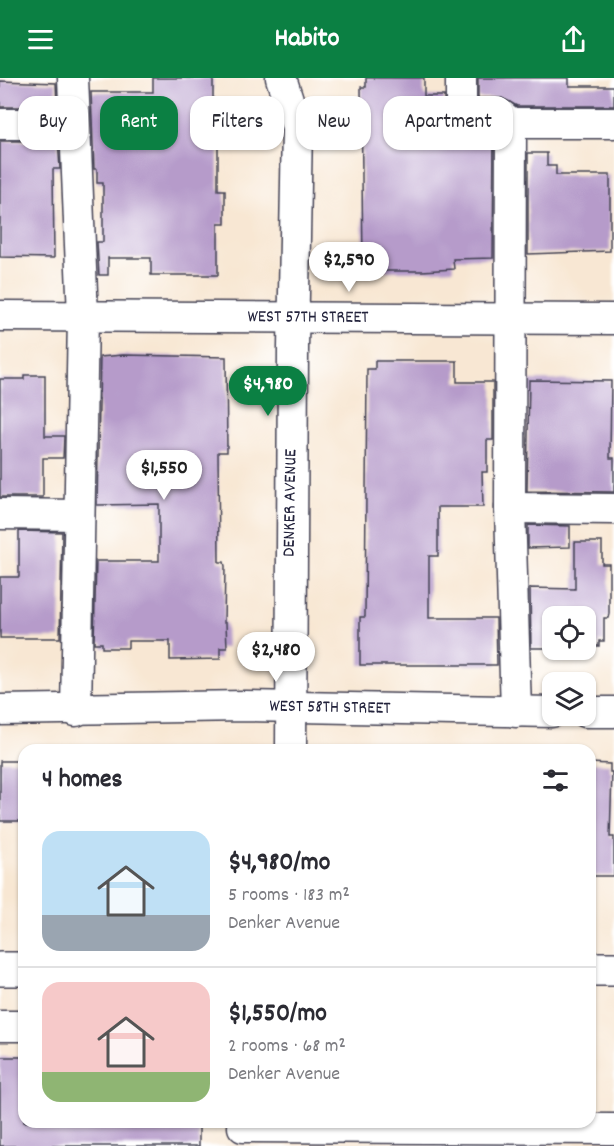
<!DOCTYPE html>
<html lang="en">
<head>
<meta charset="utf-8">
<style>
  :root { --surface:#fff; --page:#f7f7f7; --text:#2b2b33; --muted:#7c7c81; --line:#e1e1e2; --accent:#0b8043 }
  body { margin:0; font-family:Dekko,sans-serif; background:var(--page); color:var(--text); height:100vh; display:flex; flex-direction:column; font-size:22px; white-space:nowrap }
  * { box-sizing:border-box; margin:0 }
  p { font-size:20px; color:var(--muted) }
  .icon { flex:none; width:33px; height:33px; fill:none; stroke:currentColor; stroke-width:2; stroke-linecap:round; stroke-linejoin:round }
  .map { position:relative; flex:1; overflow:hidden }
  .side { position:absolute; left:18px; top:666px; width:578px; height:384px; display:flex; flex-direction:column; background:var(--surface); border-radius:18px; box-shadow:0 2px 4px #0004 }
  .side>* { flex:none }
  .guide { position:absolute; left:18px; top:18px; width:579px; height:54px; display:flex; gap:12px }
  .fabs { position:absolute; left:542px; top:528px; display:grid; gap:12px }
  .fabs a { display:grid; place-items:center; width:54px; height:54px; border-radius:12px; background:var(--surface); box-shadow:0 2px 4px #0004; font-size:30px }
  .price { position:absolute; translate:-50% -51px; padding:0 14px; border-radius:21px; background:#fff; color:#222; font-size:20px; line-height:39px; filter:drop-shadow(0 2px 3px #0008) }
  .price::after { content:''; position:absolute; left:50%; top:36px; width:18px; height:14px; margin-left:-9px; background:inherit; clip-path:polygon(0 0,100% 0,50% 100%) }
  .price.on { background:var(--accent); color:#fff }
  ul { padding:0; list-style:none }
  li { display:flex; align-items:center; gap:18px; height:150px; padding:0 24px }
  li+li { border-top:2px solid var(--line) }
  li span { display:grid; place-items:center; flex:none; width:168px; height:120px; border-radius:18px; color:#555 }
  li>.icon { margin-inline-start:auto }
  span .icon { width:72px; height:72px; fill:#fffc; stroke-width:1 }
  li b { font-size:26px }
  h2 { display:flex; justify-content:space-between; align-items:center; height:72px; padding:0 24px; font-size:26px }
  .tag { padding:0 21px; border-radius:18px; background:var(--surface); box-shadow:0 2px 4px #0004; font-size:21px; line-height:54px }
  .tag.on { background:var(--accent); color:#fff }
  header { display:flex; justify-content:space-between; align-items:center; height:78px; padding:0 24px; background:var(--accent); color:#fff; font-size:27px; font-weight:700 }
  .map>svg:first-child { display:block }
  .building { fill:#b69bca }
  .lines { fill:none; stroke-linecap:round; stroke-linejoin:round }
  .minor-casing { stroke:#424052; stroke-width:33 }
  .major-casing { stroke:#424052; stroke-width:36 }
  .minor { stroke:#fff; stroke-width:30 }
  .major { stroke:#fff; stroke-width:33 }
  .labels { text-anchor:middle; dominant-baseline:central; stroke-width:5; stroke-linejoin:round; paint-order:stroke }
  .street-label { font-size:18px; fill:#22223b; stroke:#fff }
</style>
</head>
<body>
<header><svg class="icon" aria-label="menu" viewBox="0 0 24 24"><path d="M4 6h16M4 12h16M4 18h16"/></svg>Habito<svg class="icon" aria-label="share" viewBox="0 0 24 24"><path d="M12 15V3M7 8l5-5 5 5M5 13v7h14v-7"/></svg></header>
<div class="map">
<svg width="614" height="1068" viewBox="0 0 614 1068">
  <rect width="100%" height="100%" fill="#fff"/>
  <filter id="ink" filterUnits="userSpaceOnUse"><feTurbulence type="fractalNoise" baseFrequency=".0167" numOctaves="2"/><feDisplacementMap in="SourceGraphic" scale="12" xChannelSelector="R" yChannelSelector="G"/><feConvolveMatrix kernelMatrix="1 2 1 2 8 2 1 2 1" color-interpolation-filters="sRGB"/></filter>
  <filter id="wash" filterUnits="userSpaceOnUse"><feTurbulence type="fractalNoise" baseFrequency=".008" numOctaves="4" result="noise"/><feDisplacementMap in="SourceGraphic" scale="24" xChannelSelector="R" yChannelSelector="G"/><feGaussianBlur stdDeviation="1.35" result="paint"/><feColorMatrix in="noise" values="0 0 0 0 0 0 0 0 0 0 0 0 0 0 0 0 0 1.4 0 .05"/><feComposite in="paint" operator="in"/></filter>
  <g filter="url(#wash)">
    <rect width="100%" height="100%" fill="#f8e7d3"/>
    <g id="blocks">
      <g class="building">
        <polygon points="153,0 213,0 213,48 218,48 218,112 225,112 225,146 218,146 218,197 151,197 151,180 108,180 108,197 99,197 97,164 103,164 103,105 97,105 97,91 94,91 91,14 153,14"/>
        <polygon points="366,0 424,0 424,18 444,18 444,38 452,52 494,54 493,180 453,181 454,191 422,193 372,193 372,186 363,186 361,9 366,9"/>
        <polygon points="478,0 569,0 569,8 614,8 614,28 517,28 502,20 478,20"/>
        <polygon points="0,3 56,5 57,29 0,29"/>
        <polygon points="0,63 58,63 60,91 53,91 54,180 0,179"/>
        <polygon points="528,75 547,75 547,88 556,88 556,97 610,97 610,173 528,176"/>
        <polygon points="123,277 226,279 227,374 218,374 219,484 224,484 225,488 224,545 226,545 227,570 220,570 220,581 170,582 170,563 128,563 128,570 102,570 102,565 94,565 96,483 159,483 159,426 97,427 100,279"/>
        <polygon points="375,283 457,283 457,304 493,304 493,362 487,362 487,394 482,394 483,429 438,429 438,478 429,478 429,540 496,540 497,587 360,587 360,539 365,539 367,291 375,291"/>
        <polygon points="24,297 45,297 45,358 64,358 63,380 43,380 43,419 0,419 0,301 24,301"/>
        <polygon points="529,302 611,303 610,380 614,380 614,414 527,413"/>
        <polygon points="528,447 570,448 570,469 528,470"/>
        <polygon points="19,453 62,454 60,560 0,560 0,499 19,499"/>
        <polygon points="575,464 602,464 602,486 609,486 609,536 608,540 604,540 604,563 599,563 599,568 585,568 585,538 552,538 552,570 531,570 530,510 575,511"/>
        <rect x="0" y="683" width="24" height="60"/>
        <polygon points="590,685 610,686 610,694 612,694 610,759 614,759 614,798 590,798"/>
        <polygon points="0,979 24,979 24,1044 199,1044 199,1068 0,1068"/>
      </g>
    </g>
  </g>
  <g filter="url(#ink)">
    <use href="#blocks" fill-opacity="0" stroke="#424052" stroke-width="1.5"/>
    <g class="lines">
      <g class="minor-casing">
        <g id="minor">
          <polyline points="73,0 83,238 76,633"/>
          <polyline points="281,0 297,49 293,270 291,672"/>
          <polyline points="461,0 461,37 501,37 511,45"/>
          <polyline points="0,46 73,46"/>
          <path id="s1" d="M0 238 614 241"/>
          <polyline points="510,430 614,431"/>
          <polyline points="0,436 79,437"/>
          <path id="s2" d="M0 632 245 628 552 634"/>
          <polyline points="516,634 510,430 511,45 614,45"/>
          <polyline points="585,634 614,634"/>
          <polyline points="0,948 24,948"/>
          <polyline points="243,1049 614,1051"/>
        </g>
      </g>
      <g class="major-casing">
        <g id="major">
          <polyline points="0,891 24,891"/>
          <polyline points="590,891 614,891"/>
        </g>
      </g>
      <use href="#minor" class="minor"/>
      <use href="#major" class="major"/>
    </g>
  </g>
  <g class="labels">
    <g class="street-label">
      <text stroke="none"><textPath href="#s1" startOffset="308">WEST 57TH STREET</textPath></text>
      <text transform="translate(291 425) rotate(-89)">DENKER AVENUE</text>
      <text stroke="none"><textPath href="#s2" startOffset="330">WEST 58TH STREET</textPath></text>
    </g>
  </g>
</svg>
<div class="fabs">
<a><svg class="icon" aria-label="locate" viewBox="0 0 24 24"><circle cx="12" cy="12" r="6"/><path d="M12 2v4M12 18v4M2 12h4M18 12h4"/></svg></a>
<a><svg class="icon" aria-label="layers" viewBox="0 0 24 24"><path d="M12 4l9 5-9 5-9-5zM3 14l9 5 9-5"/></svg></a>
</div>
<b class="price" style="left:349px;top:215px">$2,590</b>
<b class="price on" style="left:268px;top:339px">$4,980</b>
<b class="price" style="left:164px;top:423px">$1,550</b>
<b class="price" style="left:276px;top:605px">$2,480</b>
<div class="guide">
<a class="tag">Buy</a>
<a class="tag on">Rent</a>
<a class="tag">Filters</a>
<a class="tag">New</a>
<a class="tag">Apartment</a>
</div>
<section class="side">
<h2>4 homes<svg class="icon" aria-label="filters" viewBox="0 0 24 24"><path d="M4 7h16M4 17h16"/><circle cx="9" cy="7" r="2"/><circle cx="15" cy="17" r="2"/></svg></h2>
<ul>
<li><span style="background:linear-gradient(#bfe0f5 70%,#9aa5b1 0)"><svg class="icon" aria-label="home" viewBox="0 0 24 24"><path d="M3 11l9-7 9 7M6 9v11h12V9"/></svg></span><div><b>$4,980/mo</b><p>5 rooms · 183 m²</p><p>Denker Avenue</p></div></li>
<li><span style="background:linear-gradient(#f6c9c9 75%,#8fb573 0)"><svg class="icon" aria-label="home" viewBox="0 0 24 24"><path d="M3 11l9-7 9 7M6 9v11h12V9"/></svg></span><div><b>$1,550/mo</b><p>2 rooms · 68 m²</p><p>Denker Avenue</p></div></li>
</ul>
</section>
</div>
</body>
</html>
